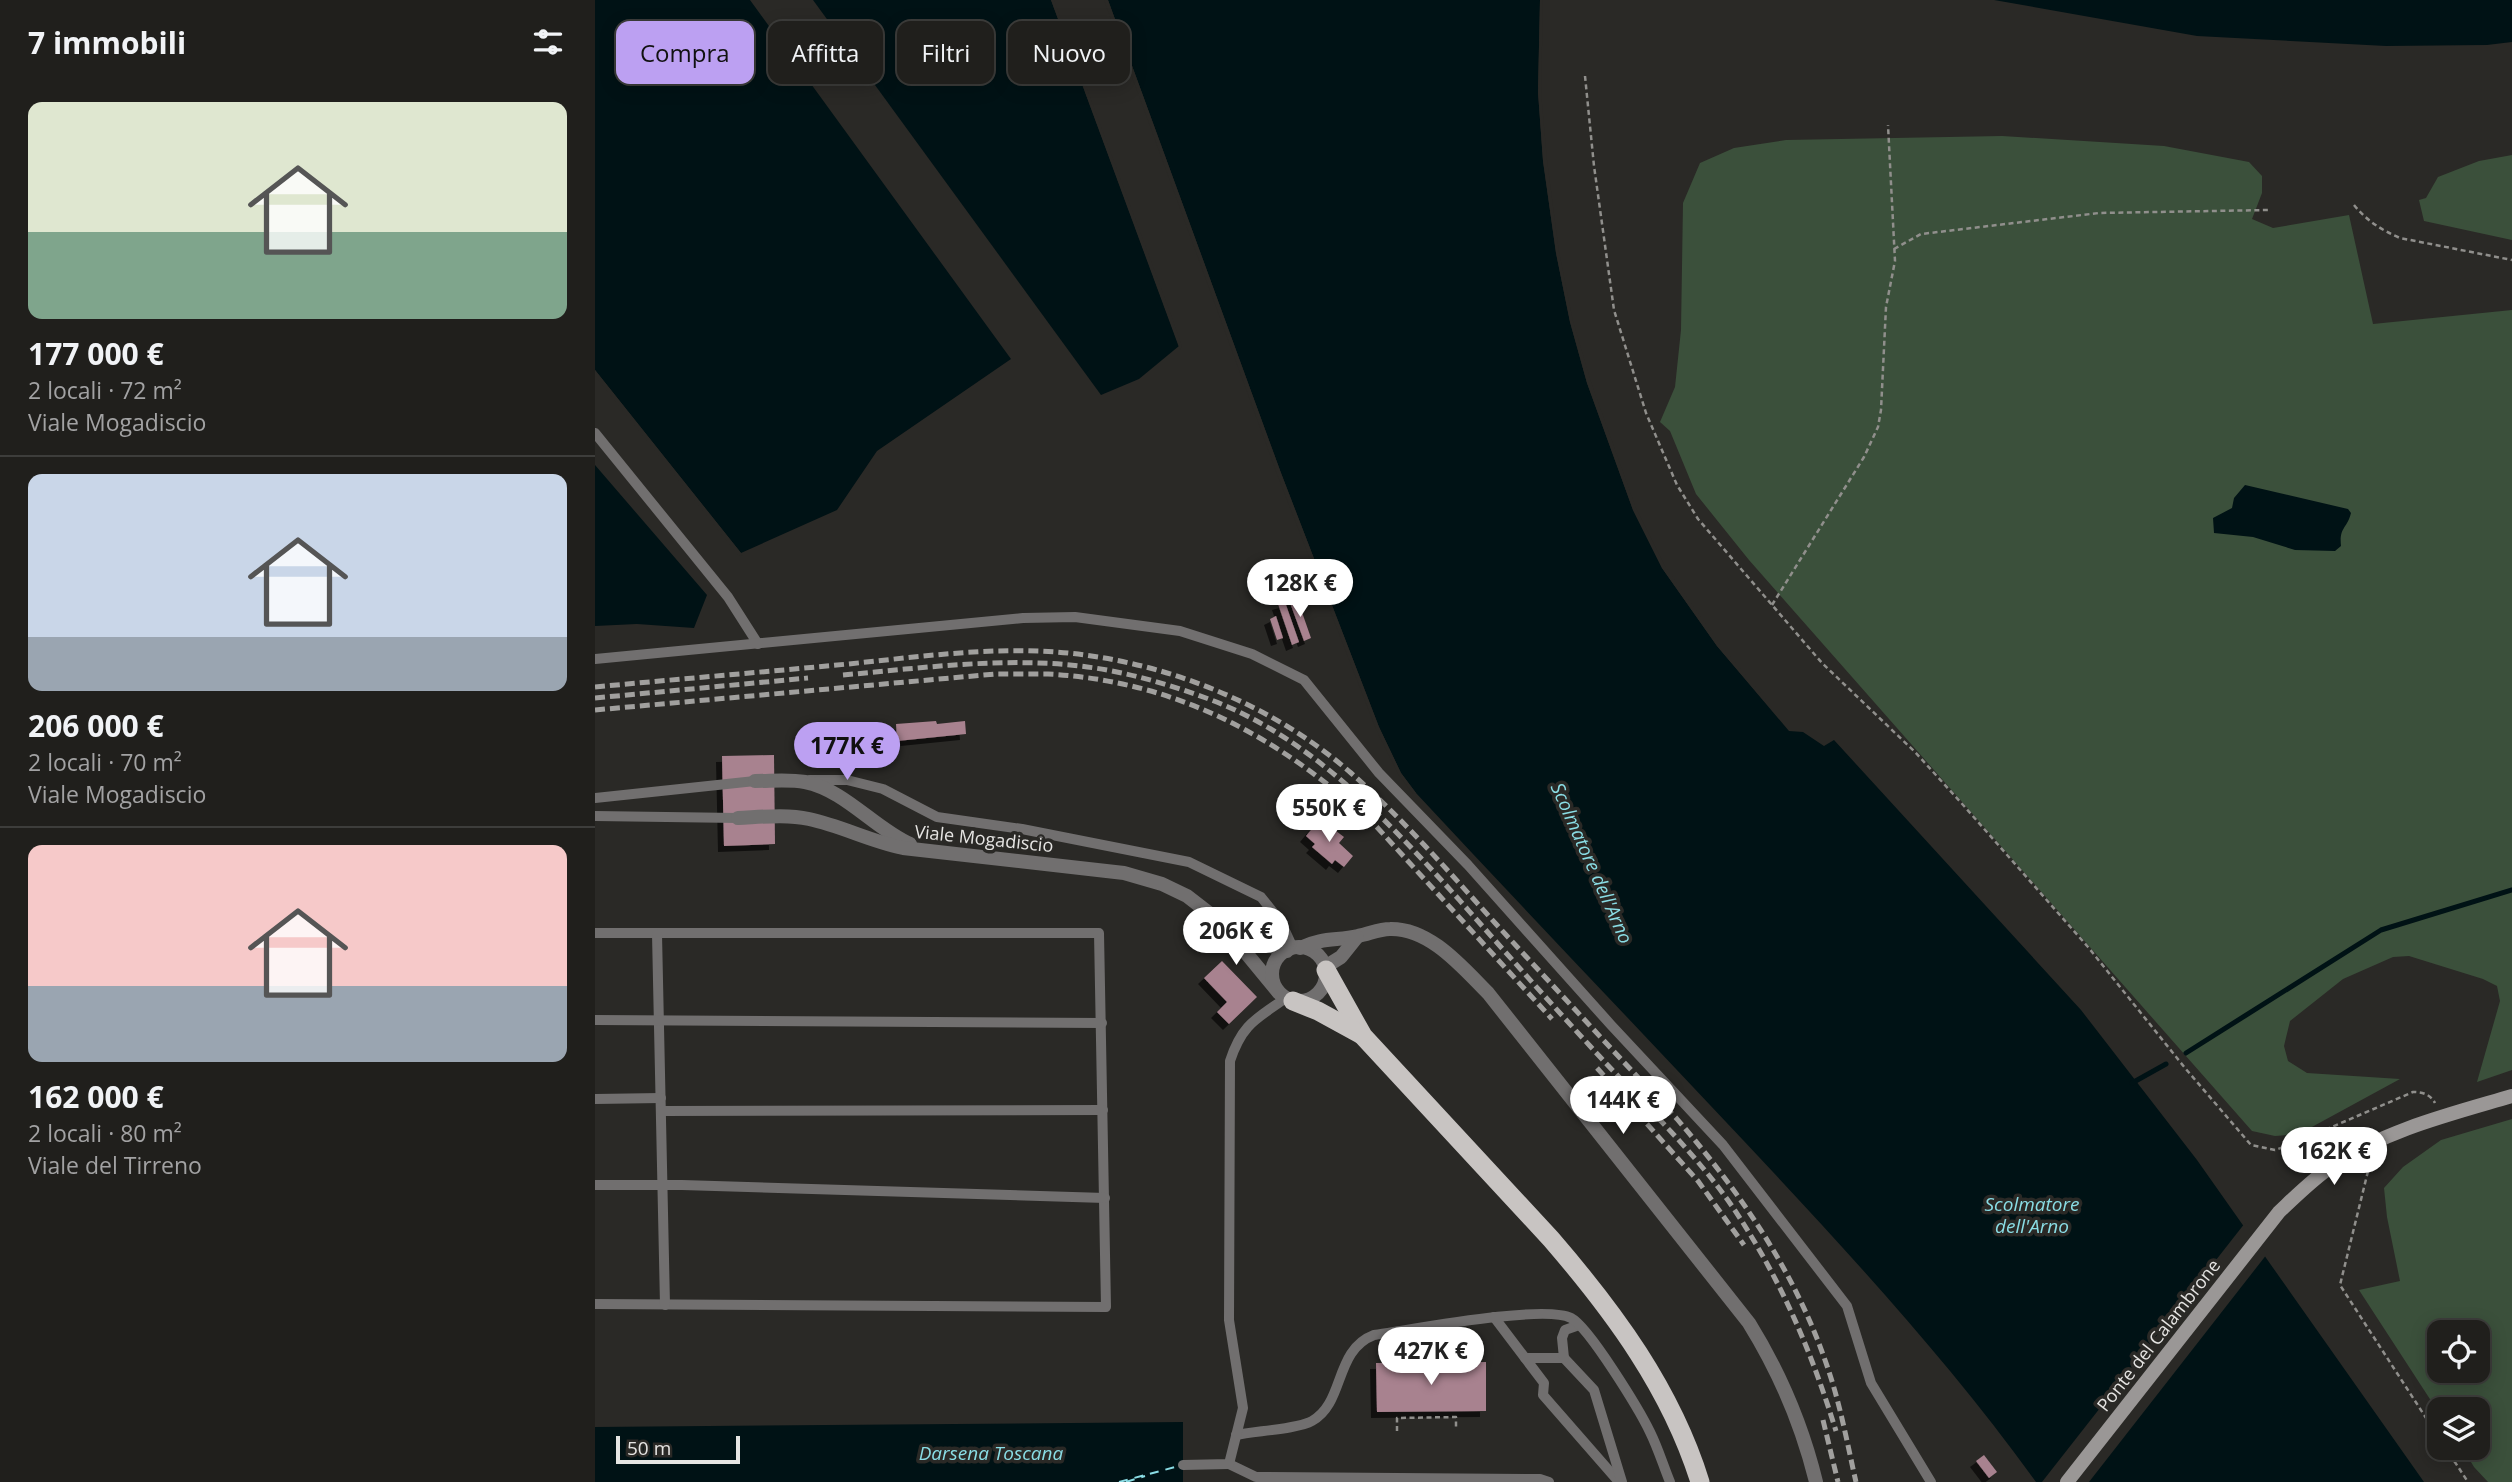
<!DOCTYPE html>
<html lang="it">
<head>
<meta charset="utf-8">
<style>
  :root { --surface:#201f1c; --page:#282725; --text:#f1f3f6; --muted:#a2a2a3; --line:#3d3d3b; --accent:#bca0f2 }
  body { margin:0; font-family:"Open Sans",sans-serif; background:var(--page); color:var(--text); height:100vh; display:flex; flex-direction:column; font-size:26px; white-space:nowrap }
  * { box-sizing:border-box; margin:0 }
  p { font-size:23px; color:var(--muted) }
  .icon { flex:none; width:38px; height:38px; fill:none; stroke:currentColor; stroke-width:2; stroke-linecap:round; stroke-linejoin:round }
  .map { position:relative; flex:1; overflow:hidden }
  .details { display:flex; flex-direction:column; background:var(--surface); width:595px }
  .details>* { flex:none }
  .hud { position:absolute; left:21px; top:21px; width:665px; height:63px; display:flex; gap:14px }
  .tools { position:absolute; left:1832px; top:1320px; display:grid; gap:14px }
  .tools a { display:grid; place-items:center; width:63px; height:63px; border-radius:14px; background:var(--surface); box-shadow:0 4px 18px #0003,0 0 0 2px var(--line); font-size:35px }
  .scale { position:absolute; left:21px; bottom:18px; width:124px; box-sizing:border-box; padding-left:7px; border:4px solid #e6e5e3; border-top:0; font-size:19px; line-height:24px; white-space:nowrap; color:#e6e5e3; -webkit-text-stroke:5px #2a2926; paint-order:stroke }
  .price { position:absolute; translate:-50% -60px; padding:0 16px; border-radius:24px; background:#fff; color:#222; font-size:23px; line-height:46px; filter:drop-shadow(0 2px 4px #0008) }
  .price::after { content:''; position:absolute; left:50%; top:42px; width:21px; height:16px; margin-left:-10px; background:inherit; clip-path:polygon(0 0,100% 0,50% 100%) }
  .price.current { background:var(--accent); color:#111 }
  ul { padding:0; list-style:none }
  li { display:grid; align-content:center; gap:14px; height:371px; padding:0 28px }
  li+li { border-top:2px solid var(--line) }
  li span { display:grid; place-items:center; height:217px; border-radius:14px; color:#555 }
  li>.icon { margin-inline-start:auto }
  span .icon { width:126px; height:126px; fill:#fffc; stroke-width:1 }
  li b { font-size:30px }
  h2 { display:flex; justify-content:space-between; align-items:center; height:84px; padding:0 28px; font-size:30px }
  .chip { padding:0 24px; border-radius:14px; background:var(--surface); box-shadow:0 4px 18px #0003,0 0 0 2px var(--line); font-size:24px; line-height:63px }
  .chip.current { background:var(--accent); color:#111 }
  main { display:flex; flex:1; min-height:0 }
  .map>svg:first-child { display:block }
  .green { fill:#3b503b; fill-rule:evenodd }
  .water { fill:#001215 }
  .pier { fill:#2a2926 }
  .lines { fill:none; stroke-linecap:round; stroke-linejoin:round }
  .stream { stroke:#001215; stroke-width:5 }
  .ferry { stroke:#8adde5; stroke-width:2; stroke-dasharray:9 7; stroke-linecap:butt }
  .building { fill:#a8828f; filter:url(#shadow) }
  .path { stroke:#908f8c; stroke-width:2.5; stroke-dasharray:5 3.5; stroke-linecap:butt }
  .service { stroke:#716f6f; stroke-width:10 }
  .minor { stroke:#716f6f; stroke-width:14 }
  .tertiary { stroke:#716f6f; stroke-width:14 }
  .secondary { stroke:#9a9796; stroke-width:14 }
  .trunk { stroke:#c8c4c2; stroke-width:19 }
  .rail { stroke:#a1a09e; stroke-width:5; stroke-dasharray:10 5; stroke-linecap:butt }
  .labels { text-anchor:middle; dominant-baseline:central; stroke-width:7; stroke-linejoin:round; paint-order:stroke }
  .street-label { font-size:18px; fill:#e6e5e3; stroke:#2a2926 }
  .water-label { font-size:19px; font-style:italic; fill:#8adde5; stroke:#2a2926 }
</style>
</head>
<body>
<main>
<section class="details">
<h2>7 immobili<svg class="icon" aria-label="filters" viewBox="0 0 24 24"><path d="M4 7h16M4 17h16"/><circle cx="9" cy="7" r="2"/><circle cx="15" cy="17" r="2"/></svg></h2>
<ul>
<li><span style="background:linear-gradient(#dfe7d0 60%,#7fa58c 0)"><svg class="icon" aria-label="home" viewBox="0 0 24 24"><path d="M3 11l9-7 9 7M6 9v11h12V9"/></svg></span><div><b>177 000 €</b><p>2 locali · 72 m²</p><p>Viale Mogadiscio</p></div></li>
<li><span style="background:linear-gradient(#c9d6e8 75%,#9aa5b1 0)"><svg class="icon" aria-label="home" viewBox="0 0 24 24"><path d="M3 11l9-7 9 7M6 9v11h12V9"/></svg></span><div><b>206 000 €</b><p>2 locali · 70 m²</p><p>Viale Mogadiscio</p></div></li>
<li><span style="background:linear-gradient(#f6c9c9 65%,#9aa5b1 0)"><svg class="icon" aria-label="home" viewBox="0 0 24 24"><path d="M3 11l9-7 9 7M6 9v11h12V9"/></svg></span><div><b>162 000 €</b><p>2 locali · 80 m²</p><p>Viale del Tirreno</p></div></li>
</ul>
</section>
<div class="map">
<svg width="1917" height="1482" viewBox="0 0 1917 1482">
  <defs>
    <filter id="shadow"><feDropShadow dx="-6" dy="6" stdDeviation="0" flood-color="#0009"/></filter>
  </defs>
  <rect width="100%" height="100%" fill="#2a2926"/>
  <g class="green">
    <polygon points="1407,136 1569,146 1654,162 1667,176 1667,193 1657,219 1678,228 1754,215 1778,324 1917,310 1917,1070 1882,1082 1905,1001 1902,986 1888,979 1814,956 1798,957 1748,979 1695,1021 1689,1046 1693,1061 1712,1073 1805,1079 1704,1134 1680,1136 1657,1131 1154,560 1101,494 1075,431 1065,422 1080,387 1086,330 1088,203 1105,163 1139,148 1191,140"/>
    <polygon points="1917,155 1917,240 1829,221 1824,200 1831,198 1843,177 1884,161"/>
    <path d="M1917 1119V1482H1893L1879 1467 1867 1447H1883V1409H1844V1413L1764 1290 1805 1281 1792 1217 1789 1188 1808 1167 1846 1140ZM1844 1332H1883V1370H1844Z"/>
  </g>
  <g class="water">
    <polygon points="0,0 155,0 416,359 282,451 242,510 146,553 0,370"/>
    <polygon points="218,0 456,0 584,346 544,379 506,395"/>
    <path d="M513 0H945L943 92 948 161 961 253 975 322 992 383 1038 510 1067 568 1122 646 1194 731 1208 732 1229 746 1239 740 1486 1010 1602 1160 1829 1482H1441C1353 1360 1251 1250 1148 1140 1039 1024 929 909 821 793L806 773 784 727 686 473Z"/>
    <polygon points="1399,0 1917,0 1917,42 1892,45 1791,46 1602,36"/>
    <polygon points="0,465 112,595 99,628 42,624 0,626"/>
    <path d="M1650 485 1753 509 1756 513C1752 529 1744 527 1746 546L1740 551 1700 550 1658 537 1619 533 1618 518 1637 508 1639 498Z"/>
    <polygon points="588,1422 588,1482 0,1482 0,1427"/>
  </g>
  <g class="pier">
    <polygon points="456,0 459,0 575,312 587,346 585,350"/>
    <polygon points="509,0 513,0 686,473 784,727 806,773 821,793 818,794 803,774 781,729 682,474"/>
    <polygon points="945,0 948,0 946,92 952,160 964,252 978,321 996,382 1041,508 1070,566 1125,644 1171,699 1169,701 1122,646 1067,568 1038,510 992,383 975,322 961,253 948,161 943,92"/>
    <polygon points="0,370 146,553 148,556 143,555 0,376"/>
    <polygon points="1650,1223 1672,1254 1494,1482 1447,1482"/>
  </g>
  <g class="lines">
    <g class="stream">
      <polyline points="1591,1053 1786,930 1917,890"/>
      <polyline points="1537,1083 1571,1064"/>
    </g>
    <g class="ferry">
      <polyline points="524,1482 584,1466"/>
      <polyline points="531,1482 550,1476"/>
    </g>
  </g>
  <g class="building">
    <polygon points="702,598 716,638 709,641 694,600"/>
    <polygon points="690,602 704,642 697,645 683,604"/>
    <polygon points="681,616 688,638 682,640 675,619"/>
    <polygon points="341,721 342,724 370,721 371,734 302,741 301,724"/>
    <polygon points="276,723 288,723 289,734 277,734"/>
    <polygon points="179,755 180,844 129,846 127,756"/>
    <polygon points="728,821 749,837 744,843 758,856 749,867 740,860 737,864 717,847 720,844 711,836 720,825 722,827"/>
    <polygon points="627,961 662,997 634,1024 622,1012 632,1002 609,978"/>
    <polygon points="891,1362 891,1411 782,1412 781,1363"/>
    <polygon points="1389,1455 1402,1472 1394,1478 1381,1461"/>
  </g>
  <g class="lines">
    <g class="path">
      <path d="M990 76 999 166 1019 310 1051 413 1082 485 1103 519 1227 663 1320 752 1369 806 1493 947 1590 1068 1656 1145 1680 1150 1695 1145 1818 1092C1827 1092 1835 1094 1840 1103"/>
      <path d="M1759 205C1771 220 1786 230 1805 238L1917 260"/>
      <polyline points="1299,249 1326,234 1504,213 1674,210"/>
      <polyline points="1177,605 1269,457 1283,427 1286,410 1291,307 1300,261 1293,125"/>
      <polyline points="1775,1163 1745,1285 1844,1438"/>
      <polyline points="826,1346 826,1362"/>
      <polyline points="802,1431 802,1418 861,1417 861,1430"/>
      <polyline points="1850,1447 1873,1482"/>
    </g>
    <g class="service">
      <polyline points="0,433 133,597 163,644"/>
      <polyline points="0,659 428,618 480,617 585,631 657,654 709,680 784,773 873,865 1016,1025 1128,1145 1252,1306 1276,1383 1336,1482"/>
      <polyline points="215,780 252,780 288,789 342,817 427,829 594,862 666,897 686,922 698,948"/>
      <polyline points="0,798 160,781"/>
      <polyline points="0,816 143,818"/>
      <polyline points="0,933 504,933 511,1307 0,1304"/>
      <polyline points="62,934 70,1305"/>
      <polyline points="0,1020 507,1023"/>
      <polyline points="0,1099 66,1098"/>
      <polyline points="66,1111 508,1110"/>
      <polyline points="0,1185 87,1185 510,1198"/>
      <polyline points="899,1317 949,1383 948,1395 1024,1482"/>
      <polyline points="930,1358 969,1358 999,1390 1027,1482"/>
      <polyline points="969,1358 967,1338 970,1330 984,1325"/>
      <path d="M641 1435C660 1431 703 1429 717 1421 750 1403 739 1350 779 1335 815 1330 949 1304 976 1318 994 1327 1045 1411 1055 1432 1063 1448 1068 1465 1075 1482"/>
      <polyline points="634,1464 661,1477 945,1479 954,1482"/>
      <path d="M588 1465 634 1464 648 1408 634 1320 635 1061C647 1024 661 1019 691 998"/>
    </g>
    <g class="minor">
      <path d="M160 781C177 781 194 779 210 782 250 790 279 828 315 844"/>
      <path d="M143 818C166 817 191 814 214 819 247 826 274 841 308 848L529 873 567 884 592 896 623 920 654 939 692 951"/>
      <polyline points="633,931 684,993"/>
    </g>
    <g class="tertiary">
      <circle cx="704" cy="974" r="27"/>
      <path d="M705 948C728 937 742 941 763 936 774 934 784 929 795 929 835 928 867 967 893 993L1154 1323C1185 1373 1207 1425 1221 1482"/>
      <polyline points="730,967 746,957 762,937"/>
    </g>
    <path class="secondary" d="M1472 1482 1684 1212C1701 1196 1718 1179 1737 1166 1790 1130 1856 1114 1917 1096"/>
    <g class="trunk">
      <path d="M731 970 768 1036 956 1239C1019 1312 1076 1389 1105 1482"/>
      <polyline points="698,1001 723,1011 765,1034"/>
    </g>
    <g class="rail">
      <path d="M248 675C327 668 407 657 485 666 528 671 570 683 611 698 713 735 788 816 859 894 904 945 949 996 995 1046 1044 1100 1098 1149 1139 1209 1186 1280 1216 1350 1241 1431"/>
      <path d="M0 687C84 679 169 672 253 664 322 657 392 647 461 652 567 660 676 703 756 773 808 819 854 872 901 924 961 989 1021 1054 1082 1119 1149 1197 1205 1279 1236 1378 1247 1413 1253 1447 1261 1482"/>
      <polyline points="0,698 213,678"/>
      <path d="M0 710 400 674C417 674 435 674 453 674 583 681 686 738 780 825L957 1019"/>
      <polyline points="1002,1068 1103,1181 1149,1245"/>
      <polyline points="1228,1420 1243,1482"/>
    </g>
  </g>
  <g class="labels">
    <g class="street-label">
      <text transform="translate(389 838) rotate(6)">Viale Mogadiscio</text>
      <text transform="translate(1563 1335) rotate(-52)">Ponte del Calambrone</text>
    </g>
    <g class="water-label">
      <text transform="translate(997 863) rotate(66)">Scolmatore dell'Arno</text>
      <text x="1437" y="1204">Scolmatore<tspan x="1437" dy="22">dell'Arno</tspan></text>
      <text x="396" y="1453">Darsena Toscana</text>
    </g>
  </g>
</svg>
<div class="tools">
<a><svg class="icon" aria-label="locate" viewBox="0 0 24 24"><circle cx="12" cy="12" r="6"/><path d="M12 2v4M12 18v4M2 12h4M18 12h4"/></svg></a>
<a><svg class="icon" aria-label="layers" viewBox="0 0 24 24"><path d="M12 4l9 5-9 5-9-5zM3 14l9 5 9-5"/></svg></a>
</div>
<div class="scale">50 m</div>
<b class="price" style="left:705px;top:619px">128K €</b>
<b class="price current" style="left:252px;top:782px">177K €</b>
<b class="price" style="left:734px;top:844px">550K €</b>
<b class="price" style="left:641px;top:967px">206K €</b>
<b class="price" style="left:1028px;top:1136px">144K €</b>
<b class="price" style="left:1739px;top:1187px">162K €</b>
<b class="price" style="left:836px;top:1387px">427K €</b>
<div class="hud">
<a class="chip current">Compra</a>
<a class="chip">Affitta</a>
<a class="chip">Filtri</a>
<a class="chip">Nuovo</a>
</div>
</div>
</main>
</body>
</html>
